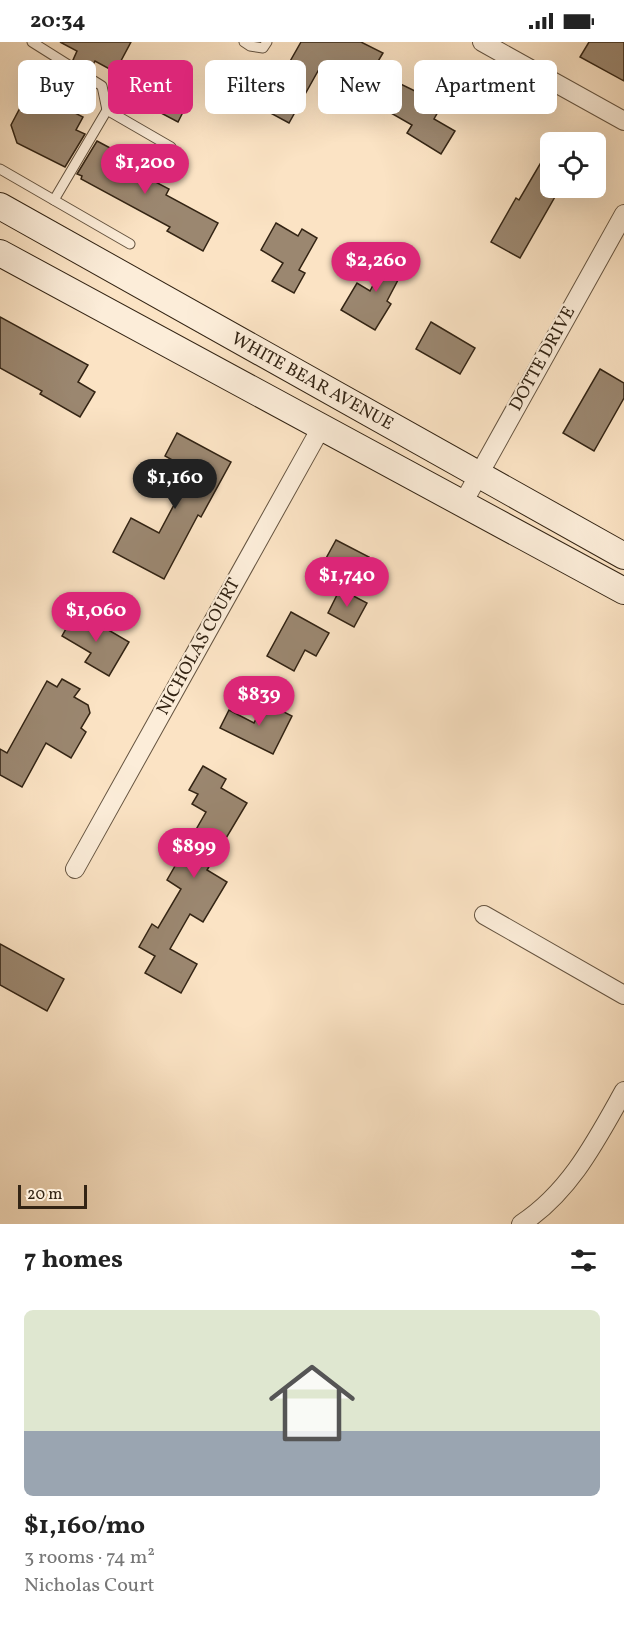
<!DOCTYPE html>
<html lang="en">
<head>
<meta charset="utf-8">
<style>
  :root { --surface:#fff; --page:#f6f6f6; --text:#222; --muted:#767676; --accent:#db2777 }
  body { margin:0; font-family:Vollkorn,serif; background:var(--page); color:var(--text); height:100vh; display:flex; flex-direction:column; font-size:22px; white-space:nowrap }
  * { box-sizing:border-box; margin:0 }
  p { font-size:20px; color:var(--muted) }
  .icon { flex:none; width:33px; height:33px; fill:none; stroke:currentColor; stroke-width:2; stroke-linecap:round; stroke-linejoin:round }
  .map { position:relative; height:1182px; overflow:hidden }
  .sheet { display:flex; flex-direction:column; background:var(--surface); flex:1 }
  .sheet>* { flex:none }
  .banner { position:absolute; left:18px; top:18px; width:588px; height:54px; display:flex; gap:12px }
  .fabs { position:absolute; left:540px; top:90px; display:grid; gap:12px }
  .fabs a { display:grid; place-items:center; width:66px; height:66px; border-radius:9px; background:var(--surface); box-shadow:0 6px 24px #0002; font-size:30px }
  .scale { position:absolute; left:18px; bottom:15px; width:69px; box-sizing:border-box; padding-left:6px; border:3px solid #332414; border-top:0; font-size:16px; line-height:21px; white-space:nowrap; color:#332414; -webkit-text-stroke:4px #fcedd9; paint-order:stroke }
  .price { position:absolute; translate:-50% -51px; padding:0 14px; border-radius:21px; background:var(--accent); color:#fff; font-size:20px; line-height:39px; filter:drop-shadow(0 2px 3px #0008) }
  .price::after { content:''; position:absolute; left:50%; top:36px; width:18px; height:14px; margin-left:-9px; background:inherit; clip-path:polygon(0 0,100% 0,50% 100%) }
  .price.selected { background:#222; color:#fff }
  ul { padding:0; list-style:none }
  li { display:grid; align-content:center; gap:12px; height:318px; padding:0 24px }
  li span { display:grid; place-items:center; height:186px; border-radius:9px; color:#555 }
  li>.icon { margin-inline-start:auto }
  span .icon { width:108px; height:108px; fill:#fffc; stroke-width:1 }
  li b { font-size:26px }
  h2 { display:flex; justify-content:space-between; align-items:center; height:72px; padding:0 24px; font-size:26px }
  .pill { padding:0 21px; border-radius:9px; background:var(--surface); box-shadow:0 6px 24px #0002; font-size:21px; line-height:54px }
  .pill.selected { background:var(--accent); color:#fff }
  .status { display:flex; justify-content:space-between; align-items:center; height:42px; padding:0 30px; background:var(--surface); direction:ltr }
  .status svg { height:16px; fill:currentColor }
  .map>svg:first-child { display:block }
  .building { fill:#9b8770; stroke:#332414; stroke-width:1.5 }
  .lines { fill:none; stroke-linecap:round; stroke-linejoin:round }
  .service-casing { stroke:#655440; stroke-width:11 }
  .minor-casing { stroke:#655440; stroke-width:20 }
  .secondary-casing { stroke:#332414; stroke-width:28 }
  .service { stroke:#fcedd9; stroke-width:9 }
  .minor { stroke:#fcedd9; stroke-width:18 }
  .secondary { stroke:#fcedd9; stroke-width:26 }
  .labels { text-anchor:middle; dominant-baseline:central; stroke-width:4.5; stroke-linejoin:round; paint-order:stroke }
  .street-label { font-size:18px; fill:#332414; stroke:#fcedd9 }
</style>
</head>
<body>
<div class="status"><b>20:34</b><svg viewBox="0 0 49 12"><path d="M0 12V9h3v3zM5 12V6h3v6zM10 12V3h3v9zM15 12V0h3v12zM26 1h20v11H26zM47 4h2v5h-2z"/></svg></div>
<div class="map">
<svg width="624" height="1182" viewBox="0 0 624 1182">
  <rect width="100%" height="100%" fill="#fbe3c4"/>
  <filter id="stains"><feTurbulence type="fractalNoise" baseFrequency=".00333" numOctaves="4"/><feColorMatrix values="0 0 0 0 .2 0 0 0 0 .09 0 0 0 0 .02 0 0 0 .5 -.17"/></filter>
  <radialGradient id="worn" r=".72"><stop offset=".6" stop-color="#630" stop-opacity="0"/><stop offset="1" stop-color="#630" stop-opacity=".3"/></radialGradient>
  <g class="building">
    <polygon points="60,0 131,0 115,30 95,19 90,28 73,18 77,9"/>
    <polygon points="301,0 361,0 383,11 377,21 386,26 382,33 421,52 426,44 446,56 434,77 455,89 441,112 407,91 412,83 318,29 289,81 263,67"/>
    <polygon points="589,0 624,0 624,39 580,15"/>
    <polygon points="42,24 63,35 66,30 84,40 69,68 83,75 76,88 85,92 65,125 17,101 11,83"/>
    <polygon points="135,27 190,56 178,80 123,51"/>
    <polygon points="97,99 129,116 125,124 169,147 166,153 218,181 203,209 167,189 170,185 81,137 82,134 77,132"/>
    <polygon points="550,105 550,146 560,146 520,216 491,200 516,156 519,158"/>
    <polygon points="276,181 298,194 302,187 317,196 299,228 305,231 294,251 272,239 283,221 261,208"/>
    <polygon points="391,208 409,217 387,259 391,262 375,288 341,268 357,241 370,249"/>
    <polygon points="0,275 88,323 78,340 95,350 80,375 40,352 42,349 0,326"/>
    <polygon points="431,280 475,306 460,332 416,307"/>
    <polygon points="600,327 624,341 624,356 594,409 563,391"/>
    <polygon points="177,391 231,420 201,475 198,473 164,537 113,510 131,476 159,491 192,429 165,414"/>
    <polygon points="336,498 369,515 351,548 318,531"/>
    <polygon points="340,547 367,561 354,585 328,571"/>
    <polygon points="76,569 129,600 109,634 85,620 91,611 62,594"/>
    <polygon points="291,570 329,591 316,614 305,608 294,629 267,614"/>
    <polygon points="62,637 80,647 74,655 88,663 90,671 81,686 86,690 71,716 46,701 22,745 0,733 0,707 7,711 47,639 57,645"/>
    <polygon points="264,660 292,674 273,712 220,686 229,668 254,681"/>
    <polygon points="203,724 226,737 221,746 247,761 207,828 227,840 203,880 190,872 170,907 197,922 181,951 145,931 155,914 139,905 152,882 158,886 181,847 167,838 206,770 192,762 198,752 189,748"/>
    <polygon points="0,902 64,937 47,969 0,943"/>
  </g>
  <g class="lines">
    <g class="service-casing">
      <g id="service">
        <polyline points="32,0 102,44 107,68 171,105"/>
        <polyline points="244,0 250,4 263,6 267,0"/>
        <polyline points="0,127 130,202"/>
        <polyline points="54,158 107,68"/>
      </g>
    </g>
    <g class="minor-casing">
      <g id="minor">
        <polyline points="482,0 624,79"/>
        <polyline points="463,461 624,172"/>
        <polyline points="75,827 322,384"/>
        <polyline points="484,873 624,953"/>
        <path d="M521 1182C570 1150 596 1099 624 1049"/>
      </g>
    </g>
    <g class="secondary-casing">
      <g id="secondary">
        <polyline points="0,164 624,514"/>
        <polyline points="0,211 624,549"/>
      </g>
    </g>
    <use href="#service" class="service"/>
    <use href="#minor" class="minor"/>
    <use href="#secondary" class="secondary"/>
  </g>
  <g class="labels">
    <g class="street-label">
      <text transform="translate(543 317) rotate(-61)">DOTTE DRIVE</text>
      <text transform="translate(312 340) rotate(29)">WHITE BEAR AVENUE</text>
      <text transform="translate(199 605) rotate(-61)">NICHOLAS COURT</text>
    </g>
  </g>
  <rect width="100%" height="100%" filter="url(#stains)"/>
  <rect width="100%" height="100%" fill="url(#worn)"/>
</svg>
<div class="fabs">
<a><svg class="icon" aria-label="locate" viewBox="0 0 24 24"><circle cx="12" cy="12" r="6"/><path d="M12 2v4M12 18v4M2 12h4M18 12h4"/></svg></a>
</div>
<div class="scale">20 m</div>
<b class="price" style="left:145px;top:153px">$1,200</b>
<b class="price" style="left:376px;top:251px">$2,260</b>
<b class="price selected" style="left:175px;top:468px">$1,160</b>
<b class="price" style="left:347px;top:566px">$1,740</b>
<b class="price" style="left:96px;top:601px">$1,060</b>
<b class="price" style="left:259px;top:685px">$839</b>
<b class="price" style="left:194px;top:837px">$899</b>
<div class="banner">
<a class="pill">Buy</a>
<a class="pill selected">Rent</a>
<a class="pill">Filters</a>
<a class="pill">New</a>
<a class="pill">Apartment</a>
</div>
</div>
<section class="sheet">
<h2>7 homes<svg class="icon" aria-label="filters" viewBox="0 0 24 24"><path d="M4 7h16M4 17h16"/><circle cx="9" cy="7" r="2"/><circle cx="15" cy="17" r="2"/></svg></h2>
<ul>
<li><span style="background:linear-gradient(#dfe7d0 65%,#9aa5b1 0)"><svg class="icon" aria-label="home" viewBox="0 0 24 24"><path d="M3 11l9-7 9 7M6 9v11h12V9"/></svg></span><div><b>$1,160/mo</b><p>3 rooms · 74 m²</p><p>Nicholas Court</p></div></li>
</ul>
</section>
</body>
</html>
